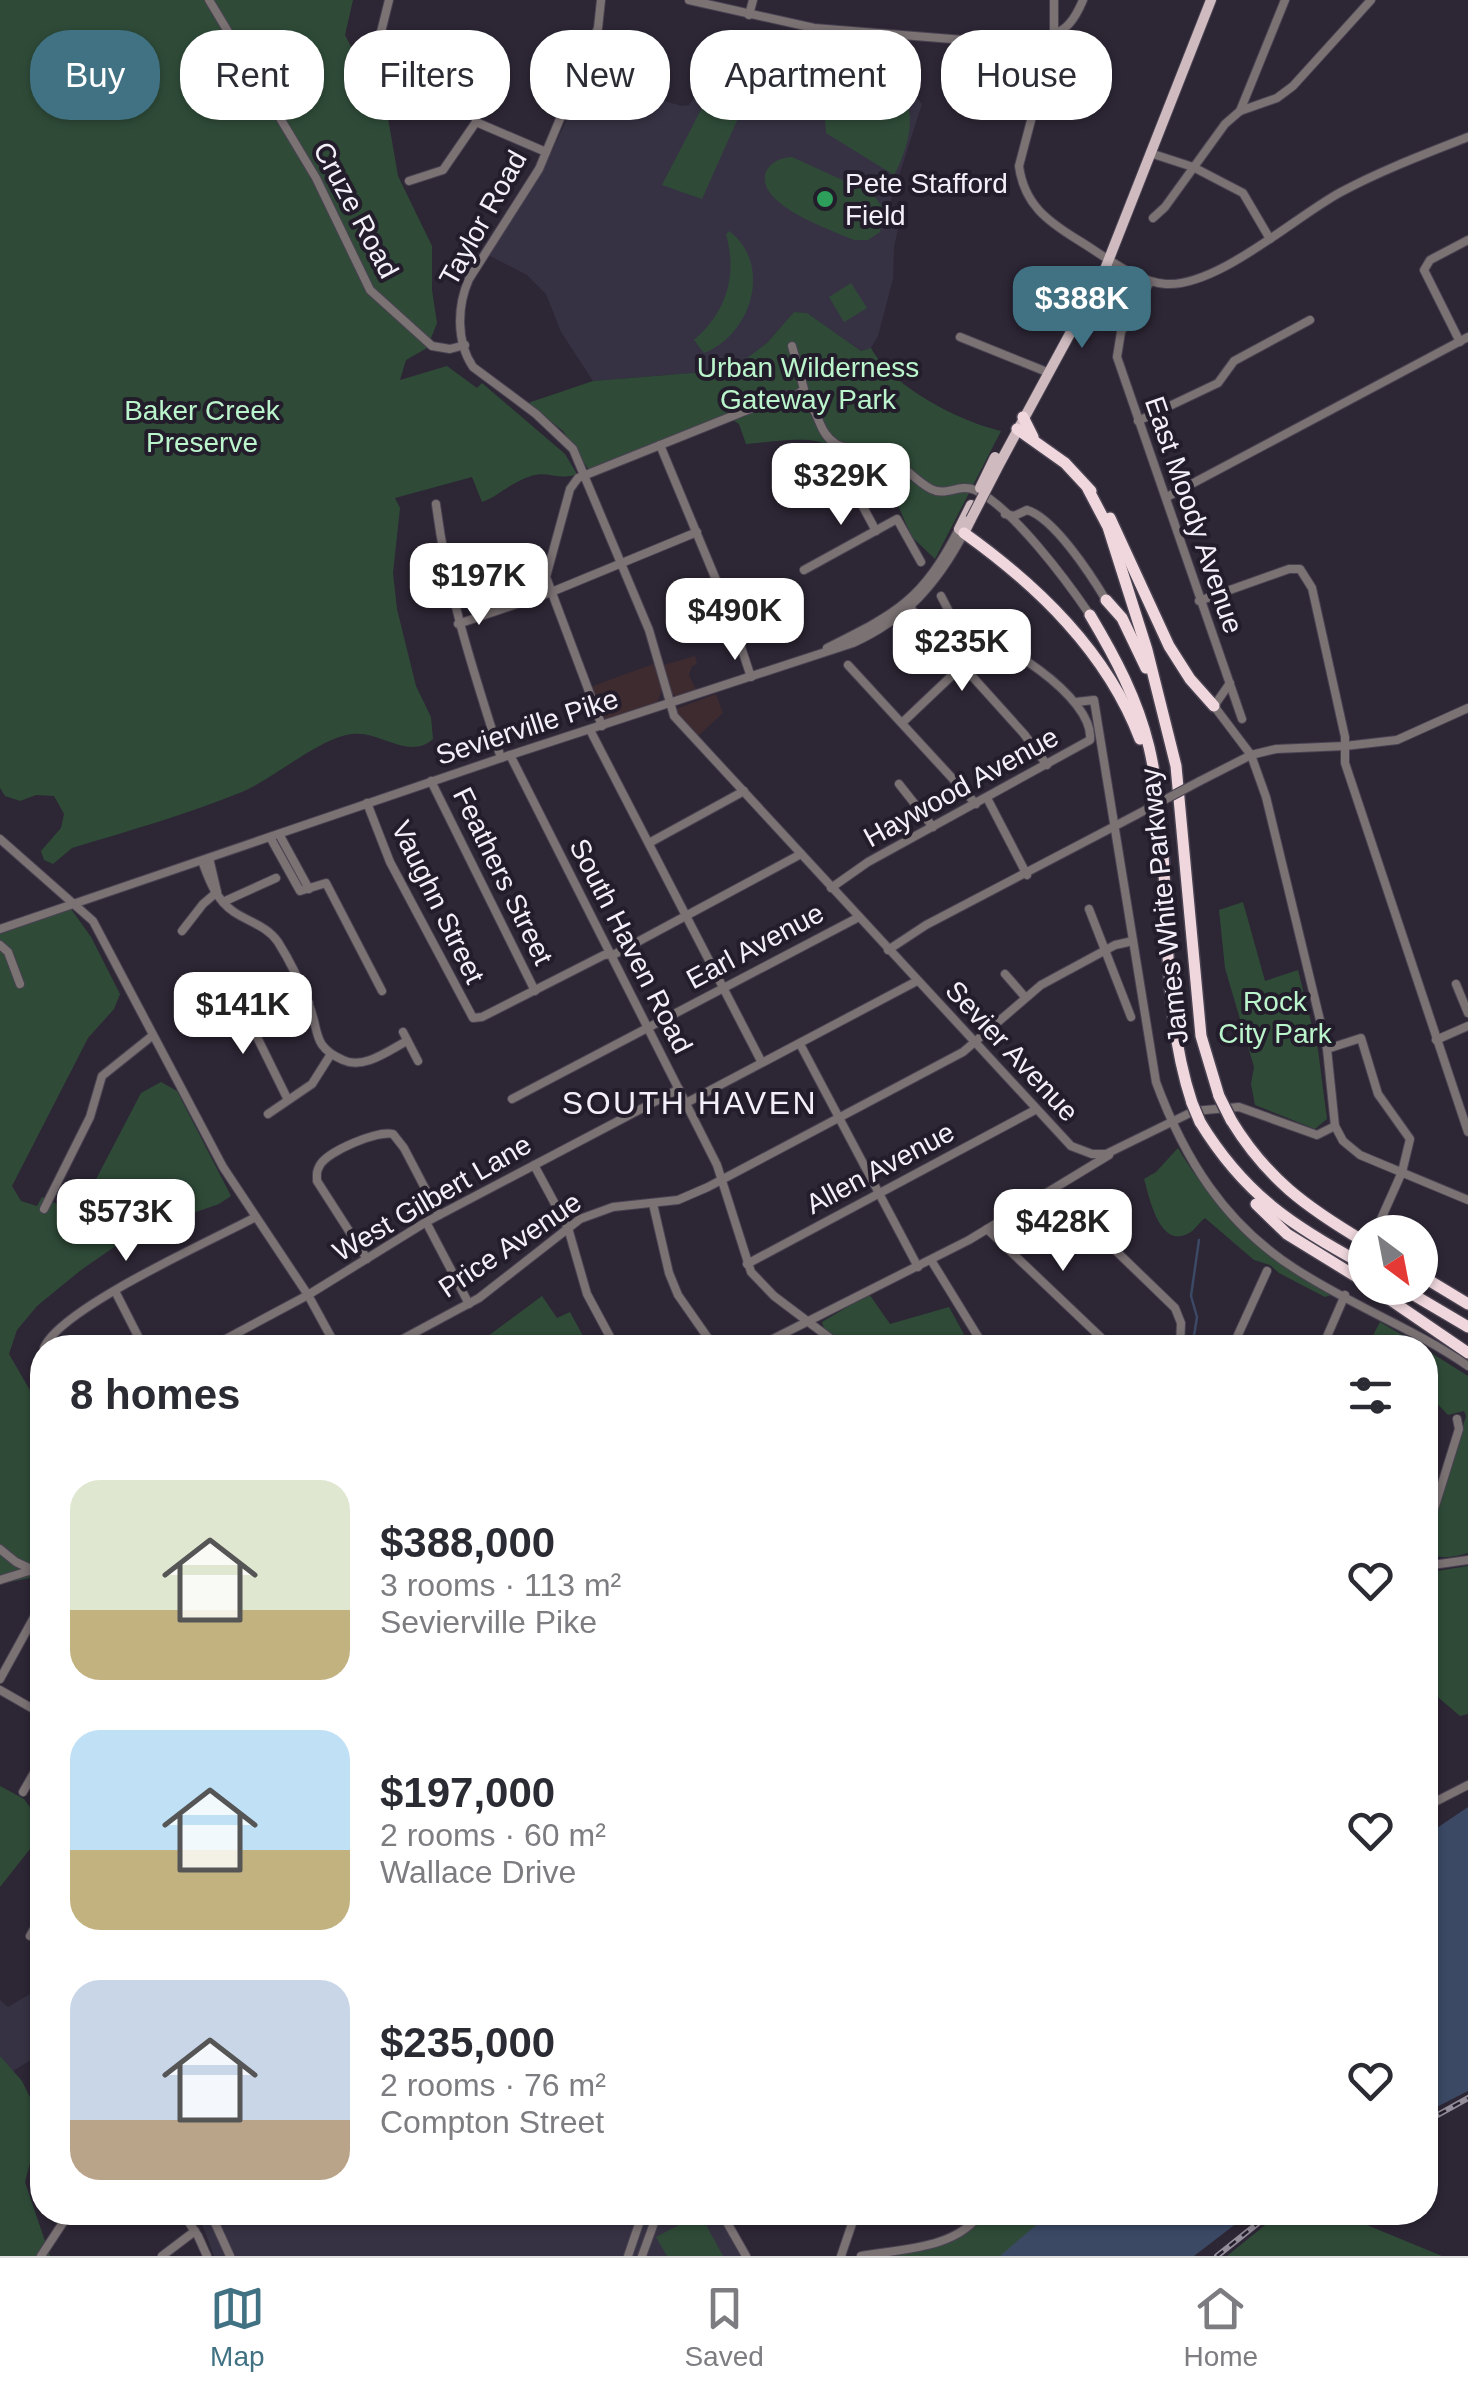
<!DOCTYPE html>
<html lang="en">
<head>
<meta charset="utf-8">
<style>
  :root { --surface:#fff; --page:#f2f2f3; --text:#2b2b33; --muted:#7c7c81; --line:#e1e1e2; --accent:#407283 }
  body { margin:0; font-family:Helvetica,sans-serif; background:var(--page); color:var(--text); height:100vh; display:flex; flex-direction:column; font-size:38px; white-space:nowrap }
  * { box-sizing:border-box; margin:0 }
  p { font-size:32px; color:var(--muted) }
  .icon { flex:none; width:55px; height:55px; fill:none; stroke:currentColor; stroke-width:2; stroke-linecap:round; stroke-linejoin:round }
  .map { position:relative; flex:1; overflow:hidden }
  .panel { position:absolute; left:30px; top:1335px; width:1408px; height:890px; display:flex; flex-direction:column; background:var(--surface); border-radius:40px; box-shadow:0 2px 8px #0004 }
  .panel>* { flex:none }
  .hud { position:absolute; left:30px; top:30px; width:1410px; height:90px; display:flex; gap:20px }
  .needle { width:65px; rotate:148deg }
  .buttons { position:absolute; left:1348px; top:1215px; display:grid; gap:20px }
  .buttons a { display:grid; place-items:center; width:90px; height:90px; border-radius:50%; background:var(--surface); box-shadow:0 2px 8px #0004; font-size:50px }
  .price { position:absolute; translate:-50% -85px; padding:0 22px; border-radius:20px; background:#fff; color:#222; font-size:32px; line-height:65px; filter:drop-shadow(0 2px 5px #0008) }
  .price::after { content:''; position:absolute; left:50%; top:60px; width:30px; height:22px; margin-left:-15px; background:inherit; clip-path:polygon(0 0,100% 0,50% 100%) }
  .price.current { background:var(--accent); color:#fff }
  ul { padding:0; list-style:none }
  li { display:flex; align-items:center; gap:30px; height:250px; padding:0 40px }
  li span { display:grid; place-items:center; flex:none; width:280px; height:200px; border-radius:30px; color:#555 }
  li>.icon { margin-inline-start:auto }
  span .icon { width:120px; height:120px; fill:#fffc; stroke-width:1 }
  li b { font-size:42px }
  h2 { display:flex; justify-content:space-between; align-items:center; height:120px; padding:0 40px; font-size:42px }
  .pill { padding:0 35px; border-radius:40px; background:var(--surface); box-shadow:0 2px 8px #0004; font-size:35px; line-height:90px }
  .pill.current { background:var(--accent); color:#fff }
  .menu { display:flex; justify-content:space-around; align-items:center; height:140px; border-top:2px solid var(--line); background:var(--surface); font-size:28px; color:var(--muted) }
  .menu a { display:grid; justify-items:center; gap:5px }
  .menu .current { color:var(--accent) }
  .map>svg:first-child { display:block }
  .commercial { fill:#3e2b30 }
  .education { fill:#363243 }
  .green { fill:#2f4b38 }
  .water { fill:#3b4965 }
  .lines { fill:none; stroke-linecap:round; stroke-linejoin:round }
  .stream { stroke:#3b4965; stroke-width:2.5 }
  .minor-casing { stroke:#494251; stroke-width:10 }
  .major-casing { stroke:#494251; stroke-width:12 }
  .highway-casing { stroke:#494251; stroke-width:14 }
  .minor { stroke:#7b7274; stroke-width:8 }
  .major { stroke:#cebabf; stroke-width:10 }
  .highway { stroke:#efd7dd; stroke-width:11 }
  .rail-casing { stroke:#928d99; stroke-width:6 }
  .rail { stroke:#231d2b; stroke-width:2.5; stroke-dasharray:8; stroke-linecap:butt }
  .minor-bridge-casing { stroke:#494251; stroke-width:10; stroke-linecap:butt }
  .major-bridge-casing { stroke:#494251; stroke-width:12; stroke-linecap:butt }
  .highway-bridge-casing { stroke:#494251; stroke-width:14; stroke-linecap:butt }
  .minor-bridge { stroke:#7b7274; stroke-width:8 }
  .major-bridge { stroke:#cebabf; stroke-width:10 }
  .highway-bridge { stroke:#efd7dd; stroke-width:11 }
  .leisure-dot { fill:#2e9e5b; stroke:#231d2b; stroke-width:4 }
  .labels { text-anchor:middle; dominant-baseline:central; stroke-width:8; stroke-linejoin:round; paint-order:stroke }
  .poi-label { font-size:28px; fill:#f4f0fa; stroke:#231d2b; text-anchor:start }
  .street-label { font-size:28px; fill:#f4f0fa; stroke:#231d2b }
  .park-label { font-size:28px; fill:#bbf5cc; stroke:#231d2b }
  .quarter-label { font-size:32px; letter-spacing:2.5px; fill:#f4f0fa; stroke:#231d2b }
</style>
</head>
<body>
<div class="map">
<svg width="1468" height="2256" viewBox="0 0 1468 2256">
  <rect width="100%" height="100%" fill="#2d2635"/>
  <g class="commercial">
    <polygon points="695,656 697,664 692,666 689,675 698,693 678,698 671,693 664,665"/>
    <polygon points="656,663 662,690 657,703 605,720 590,687"/>
    <polygon points="716,694 723,713 697,737 676,715 676,709"/>
  </g>
  <g class="education">
    <polygon points="817,32 869,36 922,104 891,201 900,220 894,247 893,279 878,336 871,348 861,351 807,313 794,312 767,343 740,364 717,371 593,381 561,332 546,294 527,275 488,255 541,174 586,79 682,106 689,105 703,84 714,83 770,96 788,106 798,101"/>
    <polygon points="30,1994 42,2004 42,2053 13,2071 0,2056 0,2000 8,2007"/>
    <polygon points="198,2213 717,2213 740,2256 214,2256"/>
  </g>
  <g class="green">
    <path d="M0 0H353L345 35 388 118 398 176 432 246V290L437 323 427 348 406 360 400 380 447 366 477 388 482 383 565 454 577 474C560 481 547 470 531 476 511 482 496 498 482 502L472 477 395 498 400 508 393 573 397 609 416 686 431 717 433 739C409 761 380 730 352 734 321 737 273 779 242 792 187 814 129 831 72 848L53 864 44 860 41 851 61 828 64 814 54 796 36 795 20 801 5 796 0 788Z"/>
    <path d="M858 47C913 79 923 120 894 175L826 133 825 120Z"/>
    <polygon points="705,102 739,116 702,199 662,185"/>
    <path d="M792 157 873 194 885 211 880 232 868 240H854C831 230 754 204 766 172 771 161 781 158 792 157Z"/>
    <path d="M729 231C773 264 752 334 704 353L694 340C726 313 738 275 726 235Z"/>
    <polygon points="851,283 867,308 844,322 829,297"/>
    <path d="M794 312 807 313 861 351 871 348C892 387 959 421 1001 431L935 559 912 537 899 508 864 468 846 457 834 458C832 454 828 447 824 444 811 435 763 443 746 444L739 424 731 419 589 470 563 431 528 403 593 381 717 371 739 364 767 343Z"/>
    <polygon points="1243,902 1265,981 1298,970 1318,1050 1327,1119 1315,1129 1255,1105 1251,1084 1254,1067 1225,968 1219,910"/>
    <polygon points="71,909 91,937 120,994 114,1009 88,1038 12,1186 21,1201 37,1206 42,1197 66,1208 76,1207 93,1185 141,1093 161,1082 177,1091 231,1196 219,1204 133,1234 81,1270 37,1306 17,1330 9,1354 35,1399 42,1450 42,1571 35,1577 0,1584 0,933"/>
    <path d="M1178 1148C1216 1213 1267 1255 1331 1295L1325 1297 1279 1273 1270 1265 1254 1260 1205 1218C1198 1223 1195 1231 1187 1234 1159 1248 1149 1196 1144 1179L1156 1172Z"/>
    <polygon points="869,1294 890,1324 949,1307 971,1347 849,1347 824,1328 822,1322"/>
    <polygon points="542,1296 557,1318 570,1312 589,1347 473,1347"/>
    <polygon points="1380,1322 1421,1346 1423,1347 1367,1347"/>
    <path d="M1425 1349 1468 1376V1553C1453 1557 1433 1563 1426 1545L1466 1416 1464 1411 1448 1415 1425 1391Z"/>
    <polygon points="1468,1566 1468,1714 1460,1716 1425,1686 1425,1573"/>
    <polygon points="0,1786 24,1799 40,1821 37,1840 0,1887"/>
    <polygon points="0,2056 22,2081 41,2120 25,2182 50,2256 0,2256"/>
    <path d="M984 2213H1056L1008 2256H873C913 2249 959 2249 984 2213Z"/>
    <polygon points="1280,2213 1343,2213 1345,2216 1442,2256 1227,2256"/>
    <polygon points="700,2214 723,2256 667,2256 656,2237"/>
  </g>
  <g class="water">
    <polygon points="1468,1807 1468,2091 1425,2113 1425,1836"/>
    <polygon points="1050,2213 1050,2212 1250,2213 1194,2256 1000,2256"/>
  </g>
  <g class="lines">
    <polyline class="stream" points="1192,1348 1197,1317 1191,1296 1199,1240"/>
    <g class="minor-casing">
      <g id="minor">
        <polyline points="209,0 316,178 370,290 432,346 450,349 465,345"/>
        <path d="M601 0 598 28 539 169 469 279C457 306 456 342 473 367L536 414 573 449 649 630 674 716 1071 1146 1092 1154H1106L1194 1111 1239 1107 1317 1135 1335 1126"/>
        <polyline points="689,0 814,28 1051,47"/>
        <path d="M1054 0V33L1019 166C1024 204 1047 221 1078 240 1103 255 1136 282 1166 284 1218 287 1296 216 1341 192 1382 170 1425 154 1468 137"/>
        <polyline points="749,15 753,0"/>
        <path d="M1054 33C1068 31 1078 12 1083 0"/>
        <polyline points="377,85 378,44 389,0"/>
        <polyline points="1240,111 1285,0"/>
        <polyline points="476,122 476,92 489,43"/>
        <polyline points="476,122 546,152"/>
        <polyline points="1150,153 1193,167 1243,193 1270,239"/>
        <polyline points="409,181 443,170 476,122"/>
        <polyline points="1153,218 1165,207 1225,124 1240,111 1277,98 1293,86 1371,0"/>
        <polyline points="1150,282 1121,332 1117,357 1242,719"/>
        <polyline points="960,337 1047,372"/>
        <polyline points="1460,342 1424,270 1430,260 1468,240"/>
        <polyline points="792,346 804,389 797,395"/>
        <polyline points="1138,421 1218,383 1234,361 1310,320"/>
        <polyline points="660,445 729,611 751,677"/>
        <polyline points="840,447 840,464 876,531"/>
        <polyline points="1167,497 1468,337"/>
        <path d="M436 504C447 592 474 673 501 758"/>
        <path d="M1005 514 1014 516 1027 510C1054 518 1091 575 1106 600"/>
        <polyline points="804,570 897,519 921,562"/>
        <polyline points="941,596 958,629"/>
        <polyline points="1199,601 1289,569 1300,569 1312,588 1345,737 1345,763 1468,1132"/>
        <polyline points="906,603 1024,734 1047,765"/>
        <polyline points="458,624 549,593 697,532"/>
        <path d="M827 648C897 613 922 601 959 529"/>
        <polyline points="848,665 976,804"/>
        <polyline points="1230,683 1214,706 1251,755 1266,797 1327,1049 1335,1126 1343,1141 1360,1155 1468,1200"/>
        <path d="M1076 702 1094 700 1156 1082C1184 1158 1224 1223 1294 1268 1350 1305 1413 1328 1468 1366"/>
        <polyline points="903,722 962,666"/>
        <path d="M602 726 546 577 570 489 578 478 785 395C824 394 811 429 836 444 847 451 867 448 881 453 901 461 912 479 931 489 946 497 959 483 975 490 1012 507 1067 581 1090 615"/>
        <polyline points="590,730 761,1061"/>
        <polyline points="510,755 717,1165 751,1272 774,1296 843,1348"/>
        <polyline points="431,781 535,991"/>
        <polyline points="1200,781 1251,755 1276,749 1345,746 1397,740 1468,708"/>
        <polyline points="899,784 933,827"/>
        <polyline points="987,798 1027,875"/>
        <polyline points="367,803 390,862 473,1018 482,1017 604,955 615,954 801,854"/>
        <polyline points="279,834 309,889"/>
        <polyline points="270,837 300,891 326,883 382,991"/>
        <polyline points="0,839 93,921 223,1167 308,1295 337,1348"/>
        <polyline points="649,843 744,791"/>
        <polyline points="209,858 217,892"/>
        <path d="M202 861C209 880 216 900 234 912 249 922 267 926 278 942 290 961 301 984 309 1005 320 1031 311 1046 343 1060 364 1070 389 1050 407 1041"/>
        <path d="M831 888 868 862 1090 740C1095 697 996 635 958 629 949 628 943 632 937 637"/>
        <polyline points="223,902 276,878"/>
        <polyline points="1089,909 1131,1017"/>
        <path d="M0 929 501 758 853 643C906 619 937 584 964 533"/>
        <polyline points="182,931 203,904 217,892"/>
        <polyline points="0,945 8,952 20,984"/>
        <polyline points="888,950 926,925 1136,815"/>
        <polyline points="1005,974 1025,997"/>
        <polyline points="1456,984 1468,1013"/>
        <polyline points="213,985 279,1010 309,1003"/>
        <polyline points="262,1004 256,1035 288,1100"/>
        <polyline points="403,1032 418,1061"/>
        <polyline points="1436,1040 1468,1026"/>
        <polyline points="800,1044 918,1267"/>
        <polyline points="1327,1049 1361,1038 1378,1094 1410,1139 1402,1172 1381,1219"/>
        <polyline points="512,1099 859,917"/>
        <polyline points="686,1103 917,981"/>
        <polyline points="268,1114 312,1084 331,1054"/>
        <polyline points="534,1165 568,1228 587,1294 616,1348"/>
        <polyline points="1053,1190 1175,1308 1181,1323 1180,1348"/>
        <polyline points="653,1204 669,1273 678,1295 715,1348"/>
        <polyline points="44,1209 90,1117 102,1076 152,1036"/>
        <polyline points="426,1222 469,1304"/>
        <polyline points="987,1229 1112,1348"/>
        <path d="M367 1259 317 1181C317 1174 316 1172 320 1165 328 1151 378 1130 393 1134L404 1148 439 1215"/>
        <polyline points="931,1260 985,1348"/>
        <polyline points="747,1264 1035,1110"/>
        <polyline points="115,1291 144,1348"/>
        <path d="M44 1348C59 1309 212 1240 254 1218"/>
        <polyline points="209,1348 308,1295 426,1222 679,1089"/>
        <polyline points="386,1348 479,1298 580,1219 613,1207 678,1200 708,1187 963,1052 1041,985 1115,945 1133,941"/>
        <polyline points="755,1348 969,1240 1109,1155"/>
        <polyline points="1232,1348 1267,1271"/>
        <polyline points="1322,1348 1345,1295"/>
        <polyline points="1425,1538 1459,1429 1457,1419"/>
        <polyline points="0,1549 16,1562 42,1574"/>
        <polyline points="1425,1566 1468,1560"/>
        <polyline points="0,1580 32,1570"/>
        <polyline points="0,1679 38,1610"/>
        <polyline points="0,1690 42,1714"/>
        <polyline points="1425,1782 1435,1802"/>
        <polyline points="23,1792 42,1759"/>
        <polyline points="1425,1807 1468,1785"/>
        <polyline points="30,1936 42,1915"/>
        <polyline points="182,2212 198,2236 207,2256"/>
        <polyline points="210,2212 230,2256"/>
        <polyline points="721,2212 746,2256"/>
        <polyline points="41,2256 70,2212"/>
        <polyline points="162,2256 195,2231"/>
        <polyline points="628,2256 643,2212"/>
        <polyline points="642,2256 658,2212"/>
        <polyline points="841,2256 856,2212"/>
        <path d="M861 2256C900 2249 958 2249 981 2212"/>
      </g>
    </g>
    <g class="major-casing">
      <g id="major">
        <polyline points="1001,461 1105,269 1211,0"/>
        <polyline points="971,519 964,533 959,529 971,505"/>
      </g>
    </g>
    <g class="highway-casing">
      <g id="highway">
        <polyline points="1023,417 1033,437"/>
        <polyline points="1017,429 1065,463 1091,491"/>
        <polyline points="1088,489 1108,527 1147,650 1176,766 1201,1036 1219,1096"/>
        <polyline points="1110,518 1169,646 1190,679 1214,706"/>
        <path d="M964 533C1038 586 1107 652 1140 739"/>
        <polyline points="1106,600 1122,618 1146,668"/>
        <path d="M1090 615C1115 657 1137 698 1149 747 1176 863 1154 988 1192 1103"/>
        <path d="M1231 1120C1267 1179 1306 1207 1365 1242"/>
        <path d="M1200 1122C1244 1194 1292 1226 1365 1265"/>
        <polyline points="1256,1204 1287,1234 1365,1282"/>
        <polyline points="1420,1275 1468,1304"/>
        <polyline points="1373,1288 1468,1353"/>
        <polyline points="1402,1288 1468,1327"/>
      </g>
    </g>
    <use href="#minor" class="minor"/>
    <use href="#major" class="major"/>
    <use href="#highway" class="highway"/>
    <g class="rail-casing">
      <g id="rail">
        <polyline points="1425,2122 1468,2098"/>
        <polyline points="1217,2256 1272,2212"/>
      </g>
    </g>
    <use href="#rail" class="rail"/>
    <g class="minor-bridge-casing">
      <polyline id="minor-bridge" points="1136,815 1200,781"/>
    </g>
    <g class="major-bridge-casing">
      <g id="major-bridge">
        <polyline points="980,488 995,457"/>
        <polyline points="971,519 1001,461"/>
      </g>
    </g>
    <g class="highway-bridge-casing">
      <g id="highway-bridge">
        <polyline points="1219,1096 1231,1120"/>
        <polyline points="1192,1103 1200,1122"/>
      </g>
    </g>
    <use href="#minor-bridge" class="minor-bridge"/>
    <use href="#major-bridge" class="major-bridge"/>
    <use href="#highway-bridge" class="highway-bridge"/>
  </g>
  <circle class="leisure-dot" cx="825" cy="199" r="10"/>
  <g class="labels">
    <g class="poi-label">
      <text x="845" y="183">Pete Stafford<tspan x="845" dy="32">Field</tspan></text>
    </g>
    <g class="street-label">
      <text transform="translate(356 210) rotate(62)">Cruze Road</text>
      <text transform="translate(483 218) rotate(-61)">Taylor Road</text>
      <text transform="translate(1194 515) rotate(71)">East Moody Avenue</text>
      <text transform="translate(527 727) rotate(-18)">Sevierville Pike</text>
      <text transform="translate(961 787) rotate(-29)">Haywood Avenue</text>
      <text transform="translate(503 876) rotate(64)">Feathers Street</text>
      <text transform="translate(438 902) rotate(64)">Vaughn Street</text>
      <text transform="translate(1164 906) rotate(-96)">James White Parkway</text>
      <text transform="translate(631 946) rotate(63)">South Haven Road</text>
      <text transform="translate(755 946) rotate(-28)">Earl Avenue</text>
      <text transform="translate(1012 1051) rotate(47)">Sevier Avenue</text>
      <text transform="translate(880 1168) rotate(-28)">Allen Avenue</text>
      <text transform="translate(432 1198) rotate(-30)">West Gilbert Lane</text>
      <text transform="translate(510 1245) rotate(-34)">Price Avenue</text>
    </g>
    <g class="park-label">
      <text x="808" y="367">Urban Wilderness<tspan x="808" dy="32">Gateway Park</tspan></text>
      <text x="202" y="410">Baker Creek<tspan x="202" dy="32">Preserve</tspan></text>
      <text x="1275" y="1001">Rock<tspan x="1275" dy="32">City Park</tspan></text>
    </g>
    <g class="quarter-label">
      <text x="690" y="1103">SOUTH HAVEN</text>
    </g>
  </g>
</svg>
<div class="buttons">
<a><svg class="needle" viewBox="-14 -14 28 28"><path d="M0-13l5 13h-10z" fill="#e53935"/><path d="M0 13l5-13h-10z" fill="#7c7c81"/></svg></a>
</div>
<b class="price current" style="left:1082px;top:351px">$388K</b>
<b class="price" style="left:841px;top:528px">$329K</b>
<b class="price" style="left:479px;top:628px">$197K</b>
<b class="price" style="left:735px;top:663px">$490K</b>
<b class="price" style="left:962px;top:694px">$235K</b>
<b class="price" style="left:243px;top:1057px">$141K</b>
<b class="price" style="left:126px;top:1264px">$573K</b>
<b class="price" style="left:1063px;top:1274px">$428K</b>
<div class="hud">
<a class="pill current">Buy</a>
<a class="pill">Rent</a>
<a class="pill">Filters</a>
<a class="pill">New</a>
<a class="pill">Apartment</a>
<a class="pill">House</a>
</div>
<section class="panel">
<h2>8 homes<svg class="icon" aria-label="filters" viewBox="0 0 24 24"><path d="M4 7h16M4 17h16"/><circle cx="9" cy="7" r="2"/><circle cx="15" cy="17" r="2"/></svg></h2>
<ul>
<li><span style="background:linear-gradient(#dfe7d0 65%,#c2b280 0)"><svg class="icon" aria-label="home" viewBox="0 0 24 24"><path d="M3 11l9-7 9 7M6 9v11h12V9"/></svg></span><div><b>$388,000</b><p>3 rooms · 113 m²</p><p>Sevierville Pike</p></div><svg class="icon" aria-label="heart" viewBox="0 0 24 24"><path d="M12 20l-8-8c-3-5 5-10 8-4 3-6 11-1 8 4z"/></svg></li>
<li><span style="background:linear-gradient(#bfe0f5 60%,#c2b280 0)"><svg class="icon" aria-label="home" viewBox="0 0 24 24"><path d="M3 11l9-7 9 7M6 9v11h12V9"/></svg></span><div><b>$197,000</b><p>2 rooms · 60 m²</p><p>Wallace Drive</p></div><svg class="icon" aria-label="heart" viewBox="0 0 24 24"><path d="M12 20l-8-8c-3-5 5-10 8-4 3-6 11-1 8 4z"/></svg></li>
<li><span style="background:linear-gradient(#c9d6e8 70%,#b9a48a 0)"><svg class="icon" aria-label="home" viewBox="0 0 24 24"><path d="M3 11l9-7 9 7M6 9v11h12V9"/></svg></span><div><b>$235,000</b><p>2 rooms · 76 m²</p><p>Compton Street</p></div><svg class="icon" aria-label="heart" viewBox="0 0 24 24"><path d="M12 20l-8-8c-3-5 5-10 8-4 3-6 11-1 8 4z"/></svg></li>
</ul>
</section>
</div>
<nav class="menu">
<a class="current"><svg class="icon" aria-label="map" viewBox="0 0 24 24"><path d="M3 6l6-2 6 2 6-2v14l-6 2-6-2-6 2zM9 4v14M15 6v14"/></svg>Map</a>
<a><svg class="icon" aria-label="saved" viewBox="0 0 24 24"><path d="M7 4h10v16l-5-4-5 4z"/></svg>Saved</a>
<a><svg class="icon" aria-label="home" viewBox="0 0 24 24"><path d="M3 11l9-7 9 7M6 9v11h12V9"/></svg>Home</a>
</nav>
</body>
</html>
